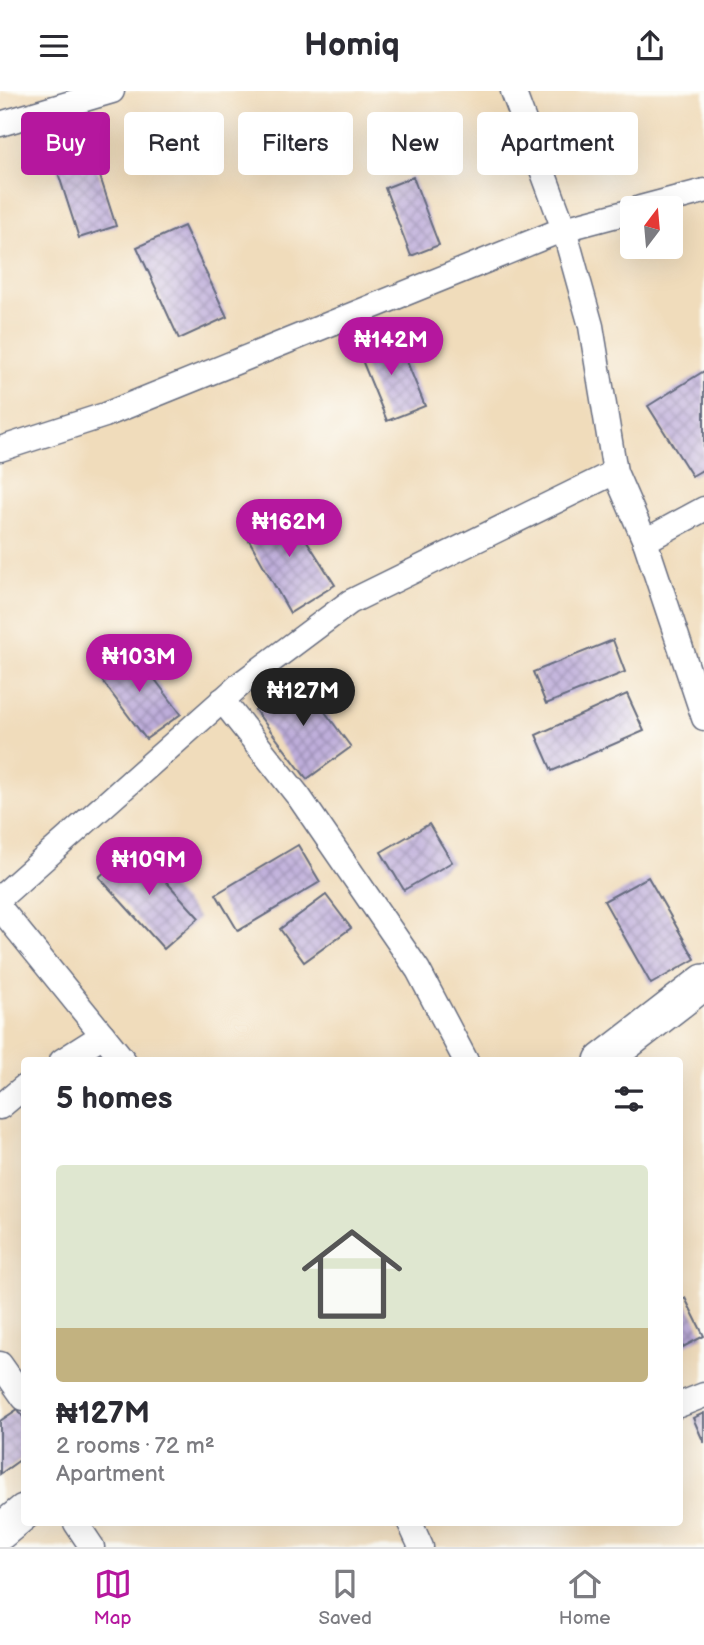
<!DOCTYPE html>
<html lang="en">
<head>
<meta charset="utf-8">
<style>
  :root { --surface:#fff; --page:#f2f2f3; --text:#2b2b33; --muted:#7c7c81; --line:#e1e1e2; --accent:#b5179e }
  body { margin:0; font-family:"Balsamiq Sans",sans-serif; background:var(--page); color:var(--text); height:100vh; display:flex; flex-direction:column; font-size:26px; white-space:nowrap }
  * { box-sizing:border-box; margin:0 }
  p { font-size:23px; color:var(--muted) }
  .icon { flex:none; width:38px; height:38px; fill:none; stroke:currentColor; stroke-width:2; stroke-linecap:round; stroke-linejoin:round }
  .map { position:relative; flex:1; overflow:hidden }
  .sheet { position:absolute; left:21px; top:966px; width:662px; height:469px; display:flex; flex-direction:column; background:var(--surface); border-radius:7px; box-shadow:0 7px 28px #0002 }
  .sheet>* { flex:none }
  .top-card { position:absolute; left:21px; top:21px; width:663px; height:63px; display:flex; gap:14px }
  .needle { width:46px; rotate:16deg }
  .tools { position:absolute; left:620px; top:105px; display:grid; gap:14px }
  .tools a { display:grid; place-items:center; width:63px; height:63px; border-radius:7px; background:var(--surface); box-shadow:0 7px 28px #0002; font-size:35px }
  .price { position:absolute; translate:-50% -60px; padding:0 16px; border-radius:24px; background:var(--accent); color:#fff; font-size:23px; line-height:46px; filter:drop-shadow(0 2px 4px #0008) }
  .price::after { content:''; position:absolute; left:50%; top:42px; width:21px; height:16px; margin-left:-10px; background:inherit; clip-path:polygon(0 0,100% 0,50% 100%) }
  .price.active { background:#222; color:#fff }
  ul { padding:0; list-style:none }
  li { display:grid; align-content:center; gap:14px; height:371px; padding:0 35px }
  li span { display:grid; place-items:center; height:217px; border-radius:7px; color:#555 }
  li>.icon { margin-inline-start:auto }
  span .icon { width:126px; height:126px; fill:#fffc; stroke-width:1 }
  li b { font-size:30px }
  h2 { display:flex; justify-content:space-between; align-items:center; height:84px; padding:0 35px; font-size:30px }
  .chip { padding:0 24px; border-radius:7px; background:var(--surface); box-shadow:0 7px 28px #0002; font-size:24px; line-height:63px }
  .chip.active { background:var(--accent); color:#fff }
  header { display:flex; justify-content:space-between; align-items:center; height:91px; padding:0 35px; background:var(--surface); font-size:32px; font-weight:700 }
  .dock { display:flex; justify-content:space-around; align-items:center; height:98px; border-top:2px solid var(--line); background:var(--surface); font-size:19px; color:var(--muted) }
  .dock a { display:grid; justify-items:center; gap:4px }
  .dock .active { color:var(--accent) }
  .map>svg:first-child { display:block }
  .building { fill:url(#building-cross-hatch) }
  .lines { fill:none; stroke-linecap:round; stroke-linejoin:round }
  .street-casing { stroke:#666c7f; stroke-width:27 }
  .secondary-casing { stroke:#666c7f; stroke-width:38 }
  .street { stroke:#fff; stroke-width:24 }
  .secondary { stroke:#fff; stroke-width:35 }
</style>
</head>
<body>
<header><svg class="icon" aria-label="menu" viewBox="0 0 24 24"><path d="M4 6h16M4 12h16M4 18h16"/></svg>Homiq<svg class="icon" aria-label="share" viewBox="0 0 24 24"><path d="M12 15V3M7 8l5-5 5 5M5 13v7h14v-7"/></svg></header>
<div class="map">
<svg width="704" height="1456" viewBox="0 0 704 1456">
  <defs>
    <pattern id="building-cross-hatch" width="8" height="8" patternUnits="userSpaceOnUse" patternTransform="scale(1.75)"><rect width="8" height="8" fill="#beadda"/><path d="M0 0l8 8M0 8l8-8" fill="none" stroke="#9a8db4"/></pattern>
  </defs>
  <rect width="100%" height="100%" fill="#fdfcf7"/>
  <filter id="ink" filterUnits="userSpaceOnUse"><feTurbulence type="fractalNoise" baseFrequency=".0143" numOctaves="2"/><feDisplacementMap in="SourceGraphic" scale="14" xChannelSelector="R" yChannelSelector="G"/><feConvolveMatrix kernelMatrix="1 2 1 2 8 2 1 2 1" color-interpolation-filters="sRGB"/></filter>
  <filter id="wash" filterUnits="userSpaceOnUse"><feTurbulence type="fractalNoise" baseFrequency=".00686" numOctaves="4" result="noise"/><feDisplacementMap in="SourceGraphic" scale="28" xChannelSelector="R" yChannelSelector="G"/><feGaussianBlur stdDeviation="1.57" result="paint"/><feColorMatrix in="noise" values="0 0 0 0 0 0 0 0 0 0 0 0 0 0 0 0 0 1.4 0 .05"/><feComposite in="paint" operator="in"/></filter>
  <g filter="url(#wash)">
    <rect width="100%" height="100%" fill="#f0dcbb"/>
    <g id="blocks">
      <g class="building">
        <polygon points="88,48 116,135 79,147 51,60"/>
        <polygon points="413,86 439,154 411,165 385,97"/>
        <polygon points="184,135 227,226 179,248 137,156"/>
        <polygon points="395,241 425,315 387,330 357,257"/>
        <polygon points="704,280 704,378 692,385 648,315"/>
        <polygon points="284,414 335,494 290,522 244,440"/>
        <polygon points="613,549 625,581 546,613 533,581"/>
        <polygon points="132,558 181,623 146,648 97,583"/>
        <polygon points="299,586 351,656 307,688 255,619"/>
        <polygon points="627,603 644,640 552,680 536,644"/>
        <polygon points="429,733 452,771 404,799 381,761"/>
        <polygon points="298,754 320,791 238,840 216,803"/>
        <polygon points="134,755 199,827 164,858 99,786"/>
        <polygon points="648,786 695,868 651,893 604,810"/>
        <polygon points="326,804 351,837 304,871 280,838"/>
        <polygon points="685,1207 704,1245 679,1258 679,1211"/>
        <polygon points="18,1318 24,1328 24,1366 0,1383 0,1330"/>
        <polygon points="704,1322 704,1352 693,1327"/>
      </g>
    </g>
  </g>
  <g filter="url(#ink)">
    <use href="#blocks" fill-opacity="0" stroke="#666c7f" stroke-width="2"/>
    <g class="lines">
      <g class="street-casing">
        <g id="street">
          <polyline points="513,0 564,138 591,235 615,381 645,450 704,627"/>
          <polyline points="0,33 112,0"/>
          <polyline points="640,117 704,100"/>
          <polyline points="0,358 105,324 564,138 632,120"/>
          <polyline points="645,450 704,418"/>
          <polyline points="222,609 299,706 418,879 466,970"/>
          <polyline points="0,807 243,591 350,511 615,381"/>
          <polyline points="0,817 124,970"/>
          <polyline points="62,970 103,944"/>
          <polyline points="0,1016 24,996"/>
          <polyline points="0,1273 24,1307"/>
          <polyline points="679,1314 704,1304"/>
          <polyline points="76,1432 92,1456"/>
          <polyline points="410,1432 421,1456"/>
        </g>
      </g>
      <g class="secondary-casing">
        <g id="secondary">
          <polyline points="602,970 704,891"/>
          <polyline points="0,1441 24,1421"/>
        </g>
      </g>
      <use href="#street" class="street"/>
      <use href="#secondary" class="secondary"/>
    </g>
  </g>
</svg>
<div class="tools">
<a><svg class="needle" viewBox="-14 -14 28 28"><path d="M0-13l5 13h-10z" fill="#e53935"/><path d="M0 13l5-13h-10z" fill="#7c7c81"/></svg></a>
</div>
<b class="price" style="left:391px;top:286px">₦142M</b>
<b class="price" style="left:289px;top:468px">₦162M</b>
<b class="price" style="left:139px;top:603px">₦103M</b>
<b class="price active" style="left:303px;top:637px">₦127M</b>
<b class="price" style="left:149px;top:806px">₦109M</b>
<div class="top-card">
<a class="chip active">Buy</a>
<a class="chip">Rent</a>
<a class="chip">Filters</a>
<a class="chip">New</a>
<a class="chip">Apartment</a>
</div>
<section class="sheet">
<h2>5 homes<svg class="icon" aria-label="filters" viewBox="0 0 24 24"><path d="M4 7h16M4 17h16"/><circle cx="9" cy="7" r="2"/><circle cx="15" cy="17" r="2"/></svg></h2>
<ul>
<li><span style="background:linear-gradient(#dfe7d0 75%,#c2b280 0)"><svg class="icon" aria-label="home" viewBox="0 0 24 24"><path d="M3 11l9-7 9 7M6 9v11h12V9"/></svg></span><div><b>₦127M</b><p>2 rooms · 72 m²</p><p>Apartment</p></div></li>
</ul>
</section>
</div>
<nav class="dock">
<a class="active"><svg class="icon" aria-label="map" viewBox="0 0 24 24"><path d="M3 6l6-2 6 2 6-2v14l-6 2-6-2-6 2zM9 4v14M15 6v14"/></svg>Map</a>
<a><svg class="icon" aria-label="saved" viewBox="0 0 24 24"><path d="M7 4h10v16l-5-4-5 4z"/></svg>Saved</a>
<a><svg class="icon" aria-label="home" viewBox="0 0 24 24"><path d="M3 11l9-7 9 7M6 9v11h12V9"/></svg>Home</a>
</nav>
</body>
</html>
